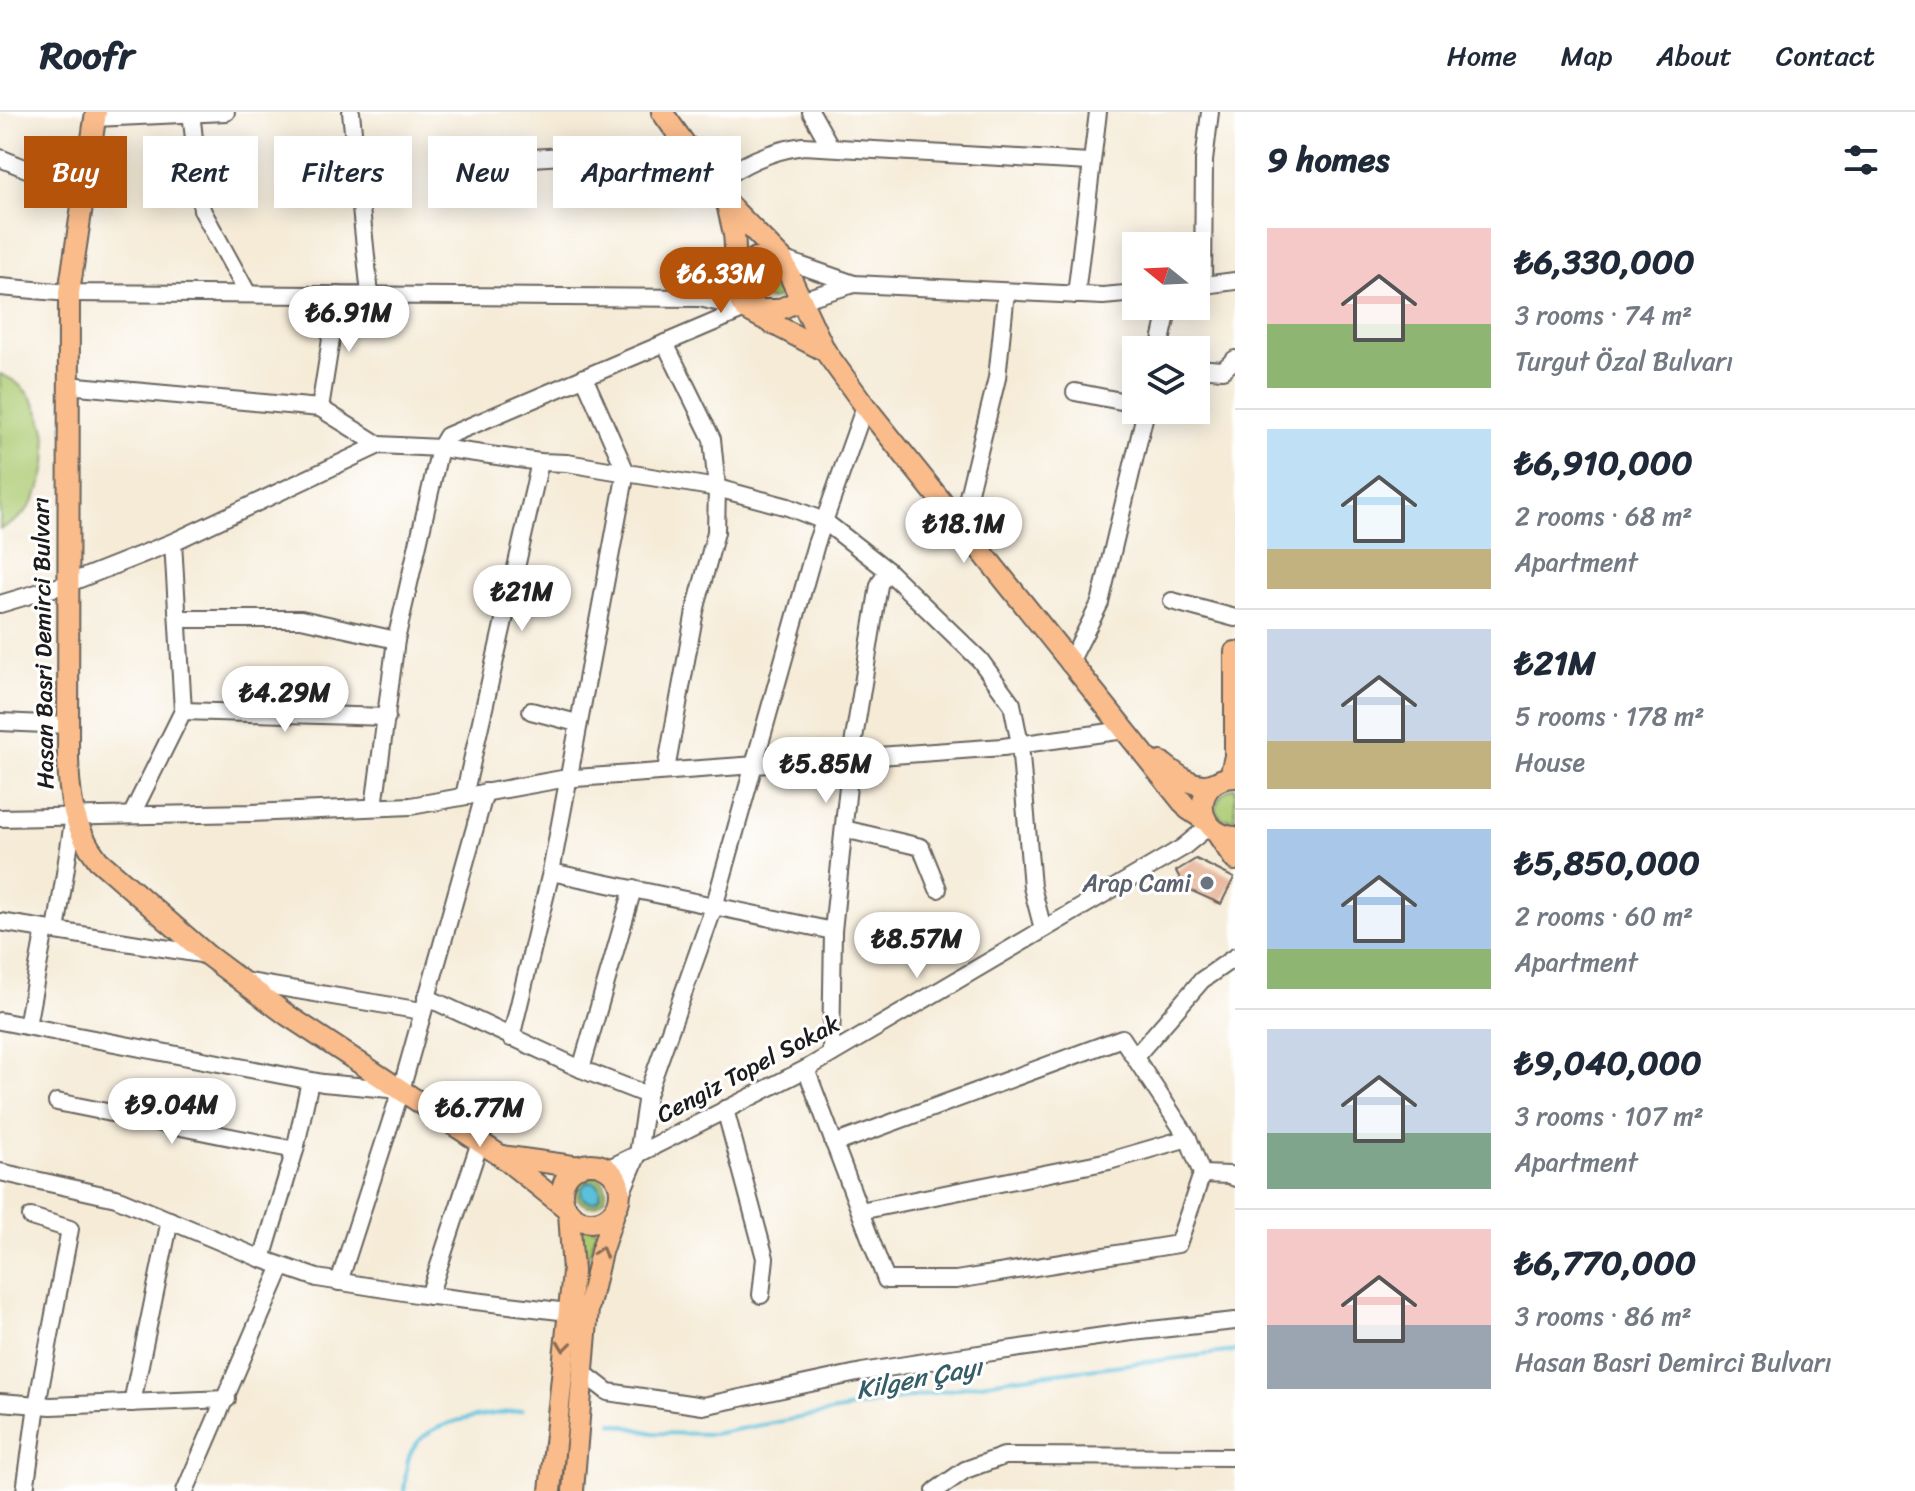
<!DOCTYPE html>
<html lang="en">
<head>
<meta charset="utf-8">
<style>
  :root { --surface:#fff; --page:#f6f6f7; --text:#1f2937; --muted:#747a83; --line:#e0e1e3; --accent:#b45309 }
  body { margin:0; font-family:Sriracha,sans-serif; background:var(--page); color:var(--text); height:100vh; display:flex; flex-direction:column; font-size:30px; white-space:nowrap }
  * { box-sizing:border-box; margin:0 }
  p { font-size:26px; color:var(--muted) }
  .icon { flex:none; width:44px; height:44px; fill:none; stroke:currentColor; stroke-width:2; stroke-linecap:round; stroke-linejoin:round }
  .map { position:relative; flex:1; overflow:hidden }
  .panel { display:flex; flex-direction:column; background:var(--surface); width:680px }
  .panel>* { flex:none }
  .banner { position:absolute; left:24px; top:24px; width:760px; height:72px; display:flex; gap:16px }
  .needle { width:52px; rotate:288deg }
  .buttons { position:absolute; left:1122px; top:120px; display:grid; gap:16px }
  .buttons a { display:grid; place-items:center; width:88px; height:88px; border-radius:0px; background:var(--surface); box-shadow:0 4px 20px #0003; font-size:40px }
  .price { position:absolute; translate:-50% -68px; padding:0 18px; border-radius:28px; background:#fff; color:#222; font-size:26px; line-height:52px; filter:drop-shadow(0 2px 4px #0008) }
  .price::after { content:''; position:absolute; left:50%; top:48px; width:24px; height:18px; margin-left:-12px; background:inherit; clip-path:polygon(0 0,100% 0,50% 100%) }
  .price.current { background:var(--accent); color:#fff }
  ul { padding:0; list-style:none }
  li { display:flex; align-items:center; gap:24px; height:200px; padding:0 32px }
  li+li { border-top:2px solid var(--line) }
  li span { display:grid; place-items:center; flex:none; width:224px; height:160px; border-radius:0px; color:#555 }
  li>.icon { margin-inline-start:auto }
  span .icon { width:96px; height:96px; fill:#fffc; stroke-width:1 }
  li b { font-size:34px }
  h2 { display:flex; justify-content:space-between; align-items:center; height:96px; padding:0 32px; font-size:34px }
  .chip { padding:0 28px; border-radius:0px; background:var(--surface); box-shadow:0 4px 20px #0003; font-size:28px; line-height:72px }
  .chip.current { background:var(--accent); color:#fff }
  header { display:flex; align-items:center; gap:48px; box-sizing:border-box; height:112px; padding:0 40px; background:var(--surface); border-bottom:2px solid var(--line) }
  header strong { font-size:38px }
  nav { display:flex; gap:44px; margin-inline-start:auto; font-size:28px }
  main { display:flex; flex:1; min-height:0 }
  .map>svg:first-child { display:block }
  .green { fill:#abca71; stroke:#647346; stroke-width:2 }
  .water { fill:#5cc0da; stroke:#3c6e7b; stroke-width:2 }
  .lines { fill:none; stroke-linecap:round; stroke-linejoin:round }
  .stream { stroke:#5cc0da; stroke-width:4 }
  .building { fill:#e8b79c }
  .minor-casing { stroke:#68645d; stroke-width:20 }
  .major-casing { stroke:#68645d; stroke-width:24 }
  .minor { stroke:#fff; stroke-width:16 }
  .major { stroke:#fabc8b; stroke-width:20 }
  .oneway { stroke:#8b6c54 }
  .worship-dot { fill:#6b7280; stroke:#fff; stroke-width:3 }
  .labels { text-anchor:middle; dominant-baseline:central; stroke-width:6; stroke-linejoin:round; paint-order:stroke }
  .street-label { font-size:24px; fill:#1c1c1c; stroke:#fff }
  .worship-label { font-size:24px; fill:#5b616d; stroke:#fff; text-anchor:end }
  .water-label { font-size:26px; font-style:italic; fill:#365e68; stroke:#fff }
</style>
</head>
<body>
<header>
<strong>Roofr</strong>
<nav><a>Home</a><a>Map</a><a>About</a><a>Contact</a></nav>
</header>
<main>
<div class="map">
<svg width="1235" height="1379" viewBox="0 0 1235 1379">
  <rect width="100%" height="100%" fill="#fff"/>
  <filter id="ink" filterUnits="userSpaceOnUse"><feTurbulence type="fractalNoise" baseFrequency=".0125" numOctaves="2"/><feDisplacementMap in="SourceGraphic" scale="16" xChannelSelector="R" yChannelSelector="G"/><feConvolveMatrix kernelMatrix="1 2 1 2 8 2 1 2 1" color-interpolation-filters="sRGB"/></filter>
  <filter id="wash" filterUnits="userSpaceOnUse"><feTurbulence type="fractalNoise" baseFrequency=".006" numOctaves="4" result="noise"/><feDisplacementMap in="SourceGraphic" scale="32" xChannelSelector="R" yChannelSelector="G"/><feGaussianBlur stdDeviation="1.8" result="paint"/><feColorMatrix in="noise" values="0 0 0 0 0 0 0 0 0 0 0 0 0 0 0 0 0 1.4 0 .05"/><feComposite in="paint" operator="in"/></filter>
  <g filter="url(#wash)">
    <rect width="100%" height="100%" fill="#f5ebd7"/>
    <g class="green">
      <path d="M765 155C779 160 788 173 778 186L771 188 753 185 744 173 750 157Z"/>
      <path d="M0 262C63 285 62 394 0 417Z"/>
      <path d="M1235 675V707H1222L1216 699C1216 686 1223 679 1235 675Z"/>
      <circle cx="591" cy="1079" r="15"/>
      <polygon points="574,1113 597,1117 587,1149 578,1202"/>
    </g>
    <circle class="water" cx="591" cy="1080" r="10"/>
    <g class="lines">
      <g class="stream">
        <polyline points="612,1311 653,1321 713,1322 1008,1267 1235,1239"/>
        <path d="M404 1379C406 1367 405 1354 410 1342 426 1305 488 1304 522 1298"/>
      </g>
    </g>
    <g id="blocks">
      <polygon class="building" points="1196,747 1234,766 1221,792 1185,776 1176,759"/>
    </g>
  </g>
  <g filter="url(#ink)">
    <use href="#blocks" fill-opacity="0" stroke="#68645d" stroke-width="2"/>
    <g class="lines">
      <g class="minor-casing">
        <g id="minor">
          <polyline points="191,0 202,98 248,182"/>
          <polyline points="351,0 370,183"/>
          <polyline points="811,0 830,34"/>
          <polyline points="95,6 226,0"/>
          <polyline points="0,46 83,80"/>
          <polyline points="532,46 688,36"/>
          <path d="M713 72C743 52 768 39 803 34L1090 50"/>
          <polyline points="782,147 854,172 1103,184 1136,181"/>
          <polyline points="1203,173 1204,49 1210,0"/>
          <polyline points="1196,174 1235,169"/>
          <polyline points="0,175 69,181 700,186 745,197"/>
          <polyline points="1076,183 1098,0"/>
          <polyline points="700,186 735,170"/>
          <polyline points="801,188 854,172"/>
          <polyline points="665,231 712,327 717,376 716,420 695,499 666,658"/>
          <polyline points="1159,238 1169,194"/>
          <polyline points="1196,256 1223,258 1235,247"/>
          <polyline points="67,273 320,296 379,333"/>
          <polyline points="1075,280 1136,292"/>
          <polyline points="320,296 338,183"/>
          <polyline points="961,413 997,266 1006,180"/>
          <polyline points="1172,489 1235,506"/>
          <polyline points="0,492 67,472 173,430 379,333 440,336 540,350 567,351 717,376 788,395 824,409 887,458 980,548 1012,592 1020,632 1032,775 1043,817"/>
          <polyline points="178,507 301,507 396,528"/>
          <polyline points="1069,552 1100,491 1146,298"/>
          <polyline points="183,599 387,605"/>
          <polyline points="531,599 577,611"/>
          <polyline points="0,610 68,613"/>
          <polyline points="464,684 540,350"/>
          <polyline points="374,695 396,528 440,336 447,324 745,197"/>
          <polyline points="132,702 183,599 173,430"/>
          <polyline points="0,706 251,701 411,694 562,667 1003,635 1125,618"/>
          <polyline points="844,717 921,735 938,777"/>
          <polyline points="551,760 833,819"/>
          <polyline points="0,810 207,843"/>
          <polyline points="56,819 74,704"/>
          <polyline points="243,869 422,899"/>
          <polyline points="426,885 581,957 647,983"/>
          <polyline points="0,909 323,971 400,978"/>
          <polyline points="27,914 45,817"/>
          <polyline points="511,926 551,760 626,360 584,265"/>
          <polyline points="831,942 833,819 851,645 879,473 887,458"/>
          <polyline points="1135,945 1202,868 1235,845"/>
          <polyline points="581,957 633,777"/>
          <polyline points="806,957 886,1168 956,1168 1178,1132 1202,1062 1188,1026 1122,926 834,1032"/>
          <polyline points="57,990 295,1038"/>
          <polyline points="725,997 765,1146 761,1183"/>
          <polyline points="638,1042 647,983 714,795 816,432 865,294"/>
          <polyline points="638,1042 806,957 1182,736 1209,714"/>
          <polyline points="607,1057 638,1042 618,1089"/>
          <polyline points="0,1060 116,1086 262,1147 317,1166 416,1182 568,1200"/>
          <polyline points="1202,1062 1230,1063 1235,1066"/>
          <polyline points="860,1099 1109,1049 1188,1026"/>
          <polyline points="262,1147 295,1038 310,969"/>
          <polyline points="339,1170 401,978 485,680"/>
          <polyline points="429,1184 480,1030"/>
          <polyline points="582,1260 608,1280 703,1294 862,1260 937,1248 1132,1220 1235,1209"/>
          <polyline points="0,1290 51,1294 227,1287"/>
          <polyline points="132,1291 170,1108"/>
          <polyline points="25,1379 37,1293 70,1117 31,1105"/>
          <polyline points="185,1379 282,1154"/>
          <polyline points="935,1379 965,1358 1004,1344 1235,1345"/>
        </g>
      </g>
      <g class="major-casing">
        <g id="major">
          <path d="M96 0 69 181 68 645C69 685 73 716 98 748L207 843 287 903 501 1044"/>
          <polyline points="662,0 727,91 782,147 825,239 865,294 1188,697 1206,709"/>
          <path d="M727 91C729 102 732 112 734 123 738 147 728 177 745 197L825 239"/>
          <polyline points="735,163 756,146 782,147"/>
          <polyline points="753,198 778,198 801,188"/>
          <path d="M1161 650C1175 661 1195 679 1214 671"/>
          <polyline points="1230,665 1235,644 1235,540"/>
          <path d="M1235 665C1192 666 1192 722 1235 725"/>
          <polyline points="1216,720 1235,748"/>
          <circle cx="591" cy="1081" r="29"/>
          <polyline points="566,1096 501,1044 580,1055"/>
          <polyline points="550,1379 573,1160 569,1101"/>
          <polyline points="573,1379 588,1197 601,1140 615,1098"/>
        </g>
      </g>
      <use href="#minor" class="minor"/>
      <use href="#major" class="major"/>
    </g>
    <defs><path id="oneway-chevron" d="M-2-3.5L2.5 0L-2 3.5" fill="none" stroke-width="1.6" stroke-linecap="round" stroke-linejoin="round" transform="scale(2)"/></defs>
    <g class="oneway">
      <use href="#oneway-chevron" transform="translate(601 1140) rotate(-73)"/>
      <use href="#oneway-chevron" transform="translate(564 1234) rotate(97)"/>
    </g>
  </g>
  <circle class="worship-dot" cx="1207" cy="771" r="8"/>
  <g class="labels">
    <g class="street-label">
      <text transform="translate(43 531) rotate(-91)">Hasan Basri Demirci Bulvarı</text>
      <text transform="translate(748 957) rotate(-28)">Cengiz Topel Sokak</text>
    </g>
    <g class="worship-label">
      <text x="1191" y="771">Arap Cami</text>
    </g>
    <g class="water-label">
      <text transform="translate(919 1266) rotate(-11)">Kilgen Çayı</text>
    </g>
  </g>
</svg>
<div class="buttons">
<a><svg class="needle" viewBox="-14 -14 28 28"><path d="M0-13l5 13h-10z" fill="#e53935"/><path d="M0 13l5-13h-10z" fill="#747a83"/></svg></a>
<a><svg class="icon" aria-label="layers" viewBox="0 0 24 24"><path d="M12 4l9 5-9 5-9-5zM3 14l9 5 9-5"/></svg></a>
</div>
<b class="price current" style="left:721px;top:203px">₺6.33M</b>
<b class="price" style="left:349px;top:242px">₺6.91M</b>
<b class="price" style="left:964px;top:453px">₺18.1M</b>
<b class="price" style="left:522px;top:521px">₺21M</b>
<b class="price" style="left:285px;top:622px">₺4.29M</b>
<b class="price" style="left:826px;top:693px">₺5.85M</b>
<b class="price" style="left:917px;top:868px">₺8.57M</b>
<b class="price" style="left:172px;top:1034px">₺9.04M</b>
<b class="price" style="left:480px;top:1037px">₺6.77M</b>
<div class="banner">
<a class="chip current">Buy</a>
<a class="chip">Rent</a>
<a class="chip">Filters</a>
<a class="chip">New</a>
<a class="chip">Apartment</a>
</div>
</div>
<section class="panel">
<h2>9 homes<svg class="icon" aria-label="filters" viewBox="0 0 24 24"><path d="M4 7h16M4 17h16"/><circle cx="9" cy="7" r="2"/><circle cx="15" cy="17" r="2"/></svg></h2>
<ul>
<li><span style="background:linear-gradient(#f6c9c9 60%,#8fb573 0)"><svg class="icon" aria-label="home" viewBox="0 0 24 24"><path d="M3 11l9-7 9 7M6 9v11h12V9"/></svg></span><div><b>₺6,330,000</b><p>3 rooms · 74 m²</p><p>Turgut Özal Bulvarı</p></div></li>
<li><span style="background:linear-gradient(#bfe0f5 75%,#c2b280 0)"><svg class="icon" aria-label="home" viewBox="0 0 24 24"><path d="M3 11l9-7 9 7M6 9v11h12V9"/></svg></span><div><b>₺6,910,000</b><p>2 rooms · 68 m²</p><p>Apartment</p></div></li>
<li><span style="background:linear-gradient(#c9d6e8 70%,#c2b280 0)"><svg class="icon" aria-label="home" viewBox="0 0 24 24"><path d="M3 11l9-7 9 7M6 9v11h12V9"/></svg></span><div><b>₺21M</b><p>5 rooms · 178 m²</p><p>House</p></div></li>
<li><span style="background:linear-gradient(#a9c7e8 75%,#8fb573 0)"><svg class="icon" aria-label="home" viewBox="0 0 24 24"><path d="M3 11l9-7 9 7M6 9v11h12V9"/></svg></span><div><b>₺5,850,000</b><p>2 rooms · 60 m²</p><p>Apartment</p></div></li>
<li><span style="background:linear-gradient(#c9d6e8 65%,#7fa58c 0)"><svg class="icon" aria-label="home" viewBox="0 0 24 24"><path d="M3 11l9-7 9 7M6 9v11h12V9"/></svg></span><div><b>₺9,040,000</b><p>3 rooms · 107 m²</p><p>Apartment</p></div></li>
<li><span style="background:linear-gradient(#f6c9c9 60%,#9aa5b1 0)"><svg class="icon" aria-label="home" viewBox="0 0 24 24"><path d="M3 11l9-7 9 7M6 9v11h12V9"/></svg></span><div><b>₺6,770,000</b><p>3 rooms · 86 m²</p><p>Hasan Basri Demirci Bulvarı</p></div></li>
</ul>
</section>
</main>
</body>
</html>
